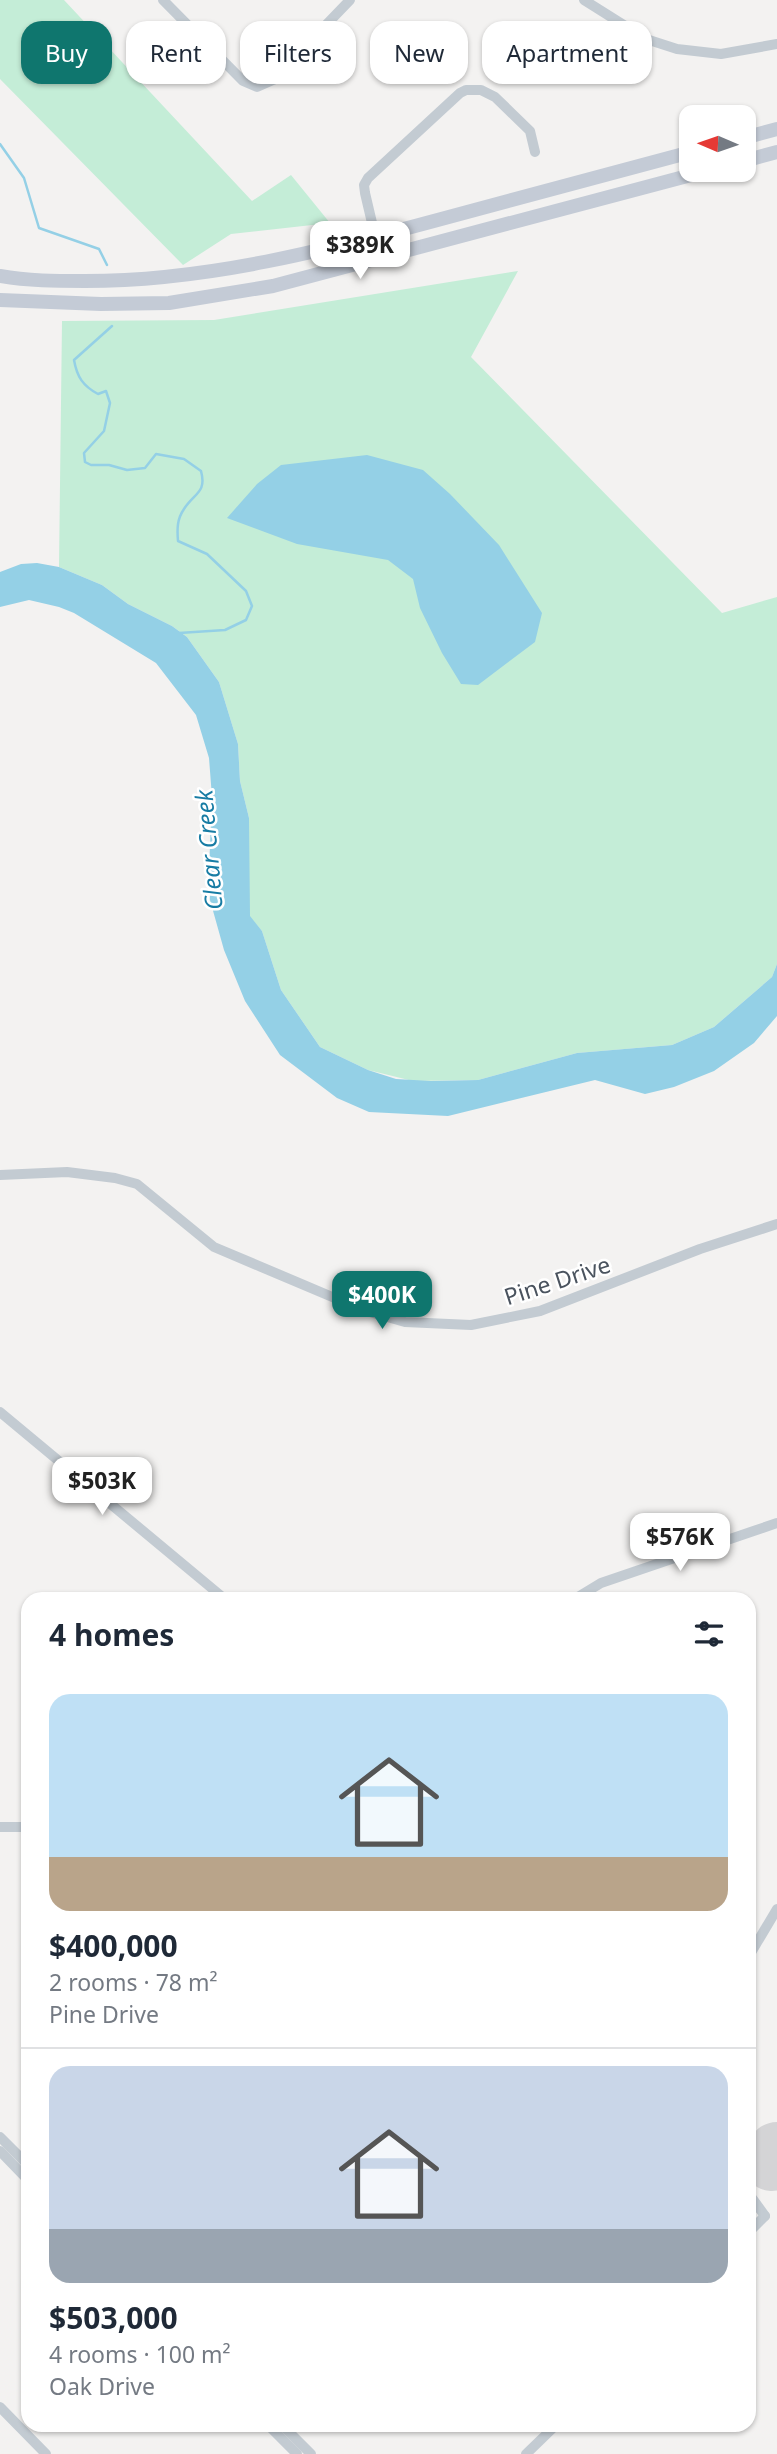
<!DOCTYPE html>
<html lang="en">
<head>
<meta charset="utf-8">
<style>
  :root { --surface:#fff; --page:#f6f6f7; --text:#1f2937; --muted:#747a83; --line:#e0e1e3; --accent:#0f766e }
  body { margin:0; font-family:"Noto Sans",sans-serif; background:var(--page); color:var(--text); height:100vh; display:flex; flex-direction:column; font-size:26px; white-space:nowrap }
  * { box-sizing:border-box; margin:0 }
  p { font-size:23px; color:var(--muted) }
  .icon { flex:none; width:38px; height:38px; fill:none; stroke:currentColor; stroke-width:2; stroke-linecap:round; stroke-linejoin:round }
  .map { position:relative; flex:1; overflow:hidden }
  .details { position:absolute; left:21px; top:1592px; width:735px; height:840px; display:flex; flex-direction:column; background:var(--surface); border-radius:21px; box-shadow:0 2px 5px #0004 }
  .details>* { flex:none }
  .hud { position:absolute; left:21px; top:21px; width:735px; height:63px; display:flex; gap:14px }
  .needle { width:46px; rotate:272deg }
  .fabs { position:absolute; left:679px; top:105px; display:grid; gap:14px }
  .fabs a { display:grid; place-items:center; width:77px; height:77px; border-radius:14px; background:var(--surface); box-shadow:0 2px 5px #0004; font-size:35px }
  .price { position:absolute; translate:-50% -60px; padding:0 16px; border-radius:14px; background:#fff; color:#222; font-size:23px; line-height:46px; filter:drop-shadow(0 2px 4px #0008) }
  .price::after { content:''; position:absolute; left:50%; top:42px; width:21px; height:16px; margin-left:-10px; background:inherit; clip-path:polygon(0 0,100% 0,50% 100%) }
  .price.active { background:var(--accent); color:#fff }
  ul { padding:0; list-style:none }
  li { display:grid; align-content:center; gap:14px; height:371px; padding:0 28px }
  li+li { border-top:2px solid var(--line) }
  li span { display:grid; place-items:center; height:217px; border-radius:21px; color:#555 }
  li>.icon { margin-inline-start:auto }
  span .icon { width:126px; height:126px; fill:#fffc; stroke-width:1 }
  li b { font-size:30px }
  h2 { display:flex; justify-content:space-between; align-items:center; height:84px; padding:0 28px; font-size:30px }
  .tag { padding:0 24px; border-radius:21px; background:var(--surface); box-shadow:0 2px 5px #0004; font-size:24px; line-height:63px }
  .tag.active { background:var(--accent); color:#fff }
  .map>svg:first-child { display:block }
  .green { fill:#c4edd7 }
  .water { fill:#94d0e6 }
  .lines { fill:none; stroke-linecap:round; stroke-linejoin:round }
  .stream { stroke:#94d0e6; stroke-width:2.5 }
  .runway { stroke:#d4d4d6; stroke-width:60 }
  .minor { stroke:#c3cbd2; stroke-width:10 }
  .secondary { stroke:#c4cbd6; stroke-width:14 }
  .labels { text-anchor:middle; dominant-baseline:central; stroke-width:5; stroke-linejoin:round; paint-order:stroke }
  .street-label { font-size:23px; fill:#4a535e; stroke:#fff }
  .water-label { font-size:24px; font-style:italic; fill:#177ca4; stroke:#fff }
</style>
</head>
<body>
<div class="map">
<svg width="777" height="2454" viewBox="0 0 777 2454">
  <rect width="100%" height="100%" fill="#f3f2f1"/>
  <g class="green">
    <polygon points="0,0 64,0 252,201 291,175 330,223 231,234 183,265 0,79"/>
    <polygon points="518,271 471,357 722,613 777,597 777,964 772,977 714,1027 672,1045 577,1053 478,1080 413,1081 368,1070 320,1047 281,990 262,931 249,916 249,818 240,781 238,744 219,682 187,637 172,626 128,604 102,585 59,567 62,321 214,320"/>
  </g>
  <g class="water">
    <polygon points="367,455 423,470 450,494 499,545 542,613 535,642 478,685 461,684 442,653 420,608 413,579 388,560 297,544 227,518 257,484 281,465"/>
    <polygon points="37,563 59,567 102,585 128,604 172,626 187,637 219,682 238,744 240,781 249,818 250,916 262,931 281,990 320,1047 368,1070 396,1079 431,1081 478,1080 577,1053 672,1045 714,1027 772,977 777,964 777,1016 754,1043 714,1071 674,1087 645,1094 595,1080 448,1116 369,1112 337,1098 280,1055 245,1001 224,950 210,900 209,869 212,797 209,758 196,715 156,663 74,613 59,607 29,600 0,607 0,572 21,564"/>
  </g>
  <g class="lines">
    <g class="stream">
      <polyline points="0,144 24,178 39,228 99,249 107,265"/>
      <path d="M112 326 74 360C77 377 83 386 98 394L106 391 110 403 104 431 84 453 85 462 91 465H109L127 470 145 468 156 454 184 459 201 471C207 493 194 493 184 509 177 519 177 529 178 541L207 554 246 591 252 606 246 620 225 630 179 633"/>
    </g>
    <polyline class="runway" points="772,2161 777,2152"/>
    <g class="minor">
      <polyline points="163,0 243,81 257,87 273,80 350,0"/>
      <polyline points="584,0 646,39 677,49 721,54 777,44"/>
      <polyline points="380,257 365,193 364,185 368,178 460,93 466,90 481,90 495,97 530,131 535,152"/>
      <polyline points="0,1175 67,1172 115,1178 137,1184 214,1247 363,1310 405,1322 471,1325 540,1311 700,1249 777,1224"/>
      <polyline points="0,1412 226,1600"/>
      <polyline points="573,1600 601,1583 777,1523"/>
      <polyline points="0,1827 28,1827"/>
      <polyline points="749,1956 777,1909"/>
      <polyline points="0,2137 28,2165"/>
      <polyline points="0,2151 28,2180"/>
      <polyline points="749,2194 765,2216"/>
      <polyline points="749,2232 765,2216"/>
      <polyline points="0,2407 46,2454"/>
      <polyline points="269,2426 297,2454"/>
      <polyline points="283,2426 311,2454"/>
      <polyline points="526,2454 555,2426"/>
    </g>
    <g class="secondary">
      <polyline points="744,138 777,129"/>
      <polyline points="744,161 777,152"/>
      <path d="M0 276C28 281 56 281 85 281 207 281 327 250 445 218 527 196 609 174 691 152"/>
      <polyline points="0,300 101,304 169,303 273,286 710,170"/>
    </g>
  </g>
  <g class="labels">
    <g class="street-label">
      <text transform="translate(557 1280) rotate(-18)">Pine Drive</text>
    </g>
    <g class="water-label">
      <text transform="translate(208 850) rotate(-95)">Clear Creek</text>
    </g>
  </g>
</svg>
<div class="fabs">
<a><svg class="needle" viewBox="-14 -14 28 28"><path d="M0-13l5 13h-10z" fill="#e53935"/><path d="M0 13l5-13h-10z" fill="#747a83"/></svg></a>
</div>
<b class="price" style="left:360px;top:281px">$389K</b>
<b class="price active" style="left:382px;top:1331px">$400K</b>
<b class="price" style="left:102px;top:1517px">$503K</b>
<b class="price" style="left:680px;top:1573px">$576K</b>
<div class="hud">
<a class="tag active">Buy</a>
<a class="tag">Rent</a>
<a class="tag">Filters</a>
<a class="tag">New</a>
<a class="tag">Apartment</a>
</div>
<section class="details">
<h2>4 homes<svg class="icon" aria-label="filters" viewBox="0 0 24 24"><path d="M4 7h16M4 17h16"/><circle cx="9" cy="7" r="2"/><circle cx="15" cy="17" r="2"/></svg></h2>
<ul>
<li><span style="background:linear-gradient(#bfe0f5 75%,#b9a48a 0)"><svg class="icon" aria-label="home" viewBox="0 0 24 24"><path d="M3 11l9-7 9 7M6 9v11h12V9"/></svg></span><div><b>$400,000</b><p>2 rooms · 78 m²</p><p>Pine Drive</p></div></li>
<li><span style="background:linear-gradient(#c9d6e8 75%,#9aa5b1 0)"><svg class="icon" aria-label="home" viewBox="0 0 24 24"><path d="M3 11l9-7 9 7M6 9v11h12V9"/></svg></span><div><b>$503,000</b><p>4 rooms · 100 m²</p><p>Oak Drive</p></div></li>
</ul>
</section>
</div>
</body>
</html>
